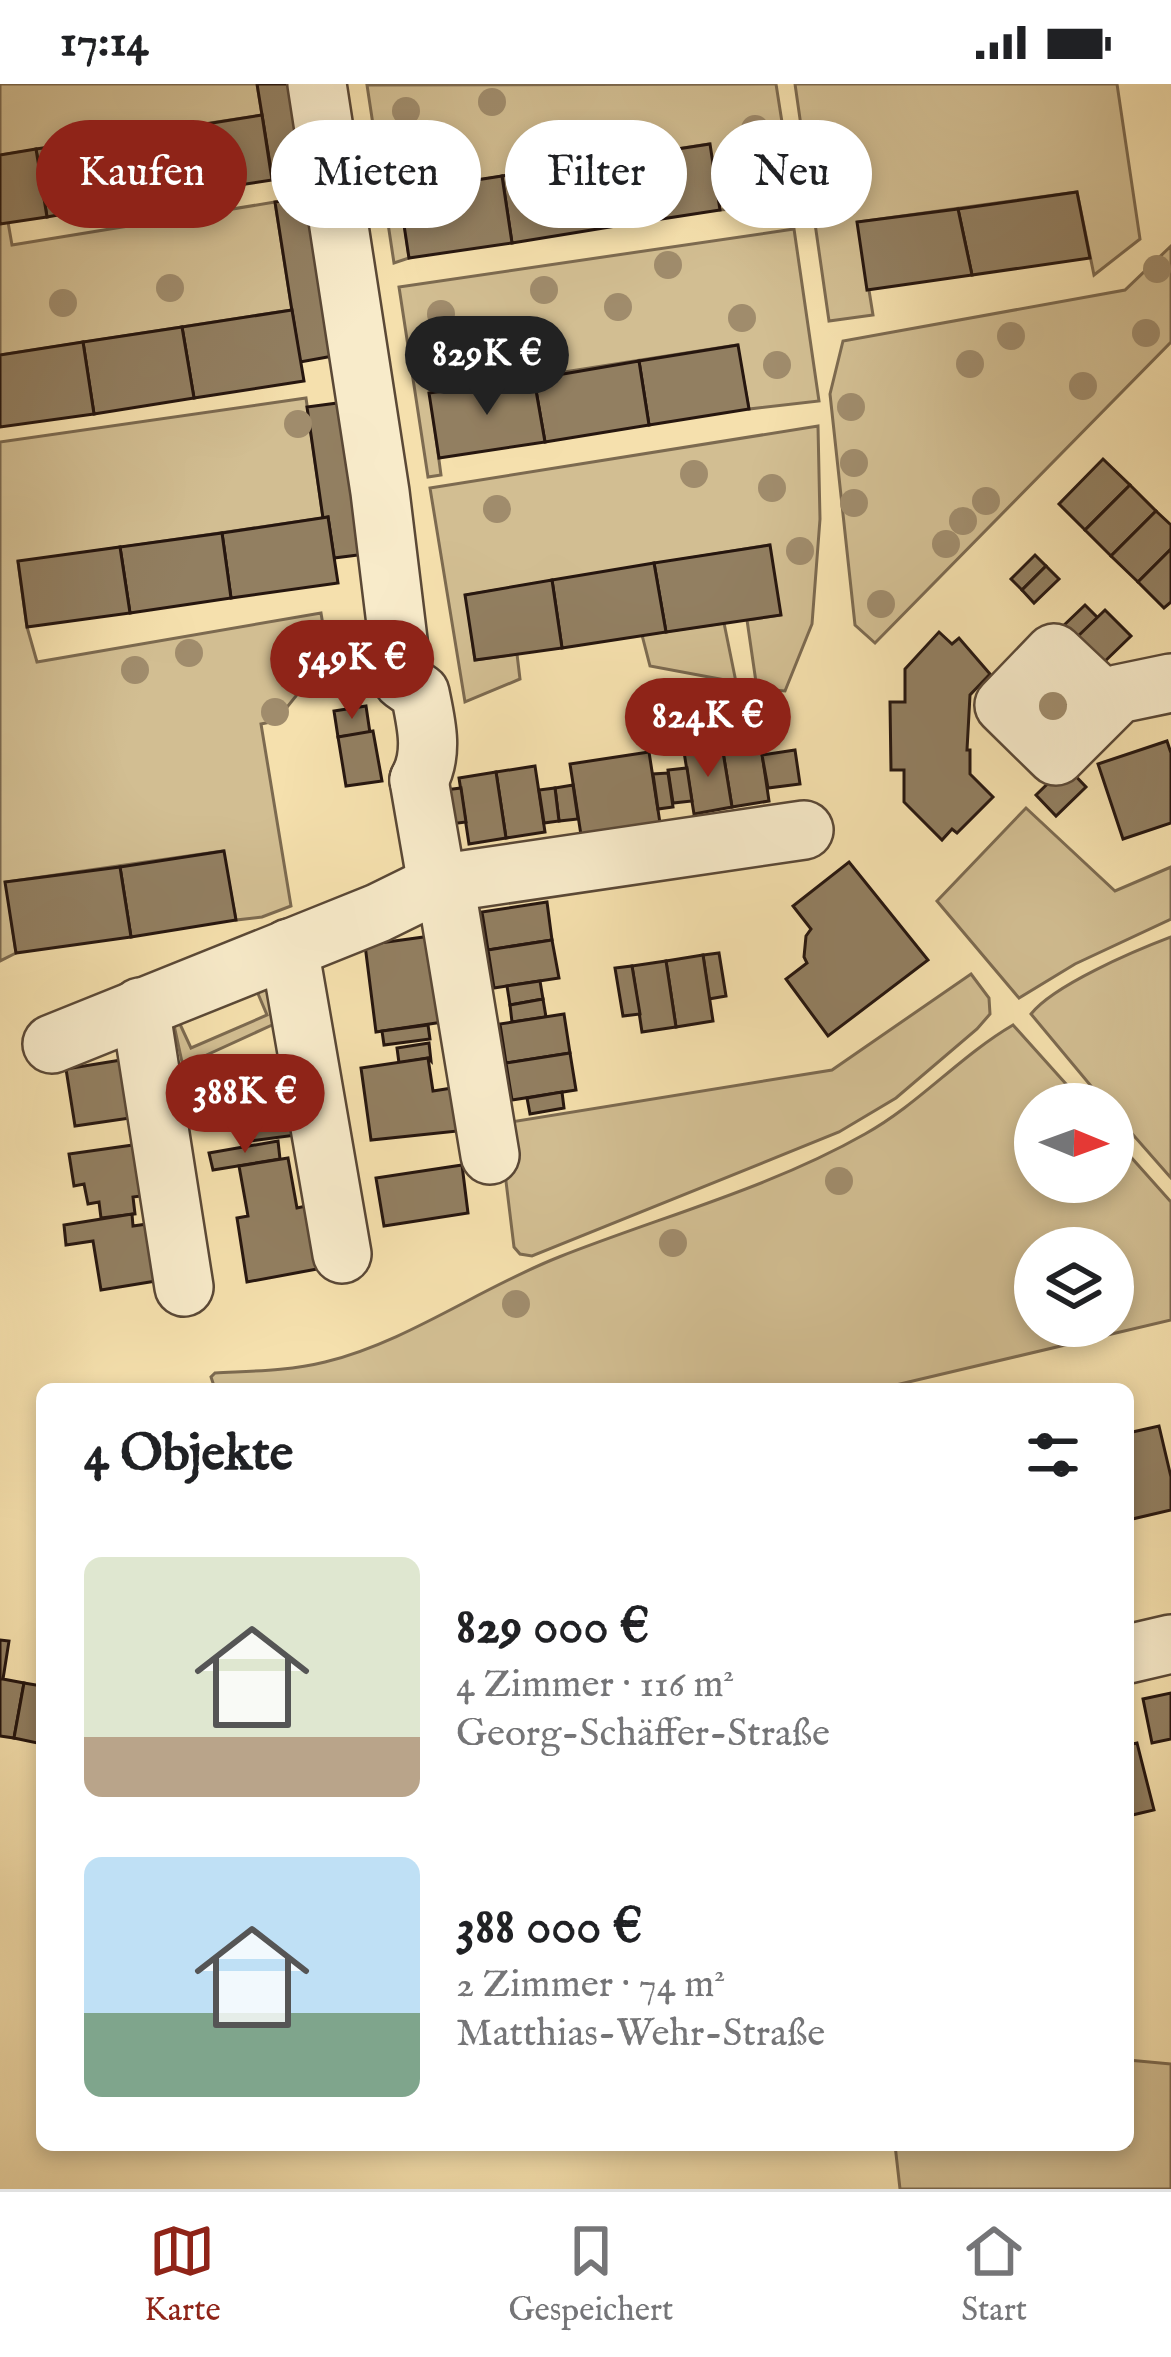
<!DOCTYPE html>
<html lang="de">
<head>
<meta charset="utf-8">
<style>
  :root { --surface:#fff; --page:#f6f6f6; --text:#202124; --muted:#757577; --line:#e0e0e0; --accent:#8f2418 }
  body { margin:0; font-family:"IM FELL English",serif; background:var(--page); color:var(--text); height:100vh; display:flex; flex-direction:column; font-size:45px; white-space:nowrap }
  * { box-sizing:border-box; margin:0 }
  p { font-size:39px; color:var(--muted) }
  .icon { flex:none; width:66px; height:66px; fill:none; stroke:currentColor; stroke-width:2; stroke-linecap:round; stroke-linejoin:round }
  .map { position:relative; flex:1; overflow:hidden }
  .drawer { position:absolute; left:36px; top:1299px; width:1098px; height:768px; display:flex; flex-direction:column; background:var(--surface); border-radius:18px; box-shadow:0 6px 18px #0003 }
  .drawer>* { flex:none }
  .guide { position:absolute; left:36px; top:36px; width:1101px; height:108px; display:flex; gap:24px }
  .needle { width:78px; rotate:91deg }
  .buttons { position:absolute; left:1014px; top:999px; display:grid; gap:24px }
  .buttons a { display:grid; place-items:center; width:120px; height:120px; border-radius:50%; background:var(--surface); box-shadow:0 6px 18px #0003; font-size:60px }
  .price { position:absolute; translate:-50% -102px; padding:0 27px; border-radius:42px; background:var(--accent); color:#fff; font-size:39px; line-height:78px; filter:drop-shadow(0 3px 6px #0008) }
  .price::after { content:''; position:absolute; left:50%; top:72px; width:36px; height:27px; margin-left:-18px; background:inherit; clip-path:polygon(0 0,100% 0,50% 100%) }
  .price.current { background:#222; color:#fff }
  ul { padding:0; list-style:none }
  li { display:flex; align-items:center; gap:36px; height:300px; padding:0 48px }
  li span { display:grid; place-items:center; flex:none; width:336px; height:240px; border-radius:18px; color:#555 }
  li>.icon { margin-inline-start:auto }
  span .icon { width:144px; height:144px; fill:#fffc; stroke-width:1 }
  li b { font-size:51px }
  h2 { display:flex; justify-content:space-between; align-items:center; height:144px; padding:0 48px; font-size:51px }
  .tag { padding:0 42px; border-radius:54px; background:var(--surface); box-shadow:0 6px 18px #0003; font-size:42px; line-height:108px }
  .tag.current { background:var(--accent); color:#fff }
  .status { display:flex; justify-content:space-between; align-items:center; height:84px; padding:0 60px; background:var(--surface); direction:ltr }
  .status svg { height:33px; fill:currentColor }
  .menu { display:flex; justify-content:space-around; align-items:center; height:168px; border-top:3px solid var(--line); background:var(--surface); font-size:33px; color:var(--muted) }
  .menu a { display:grid; justify-items:center; gap:6px }
  .menu .current { color:var(--accent) }
  .map>svg:first-child { display:block }
  .green { fill:#d2be92; stroke:#7c6a50; stroke-width:3; fill-rule:evenodd }
  .building { fill:#927f61; stroke:#26160f; stroke-width:3 }
  .lines { fill:none; stroke-linecap:round; stroke-linejoin:round }
  .minor-casing { stroke:#5a4836; stroke-width:62 }
  .minor { stroke:#f8ebca; stroke-width:57 }
  .tree { fill:#a08c6c }
</style>
</head>
<body>
<div class="status"><b>17:14</b><svg viewBox="0 0 49 12"><path d="M0 12V9h3v3zM5 12V6h3v6zM10 12V3h3v9zM15 12V0h3v12zM26 1h20v11H26zM47 4h2v5h-2z"/></svg></div>
<div class="map">
<svg width="1171" height="2105" viewBox="0 0 1171 2105">
  <rect width="100%" height="100%" fill="#f5e0ad"/>
  <filter id="stains"><feTurbulence type="fractalNoise" baseFrequency=".00167" numOctaves="4"/><feColorMatrix values="0 0 0 0 .2 0 0 0 0 .09 0 0 0 0 .02 0 0 0 .5 -.17"/></filter>
  <radialGradient id="worn" r=".72"><stop offset=".6" stop-color="#630" stop-opacity="0"/><stop offset="1" stop-color="#630" stop-opacity=".3"/></radialGradient>
  <g class="green">
    <polygon points="0,0 257,0 262,31 0,71"/>
    <polygon points="776,0 795,121 720,126 709,60 400,108 409,174 394,179 367,1"/>
    <polygon points="795,0 1117,0 1140,155 1094,191 1077,108 858,138 873,231 829,237"/>
    <polygon points="275,118 292,226 0,271 0,140 8,138 12,161"/>
    <polygon points="794,145 819,317 749,325 737,261 430,309 441,391 428,393 399,203"/>
    <polygon points="1171,162 1171,258 875,559 855,541 830,310 843,257 1125,206"/>
    <polygon points="306,314 323,434 18,478 27,543 37,578 321,529 328,572 276,637 261,640 291,822 262,833 236,836 223,767 6,798 16,869 0,877 0,358"/>
    <polygon points="818,342 820,435 812,540 785,607 757,605 747,536 780,531 769,461 466,511 475,576 517,570 520,595 465,618 430,404"/>
    <polygon points="724,539 736,598 650,582 642,551"/>
    <polygon points="1026,724 1115,807 1171,783 1171,835 1075,880 1019,914 937,817"/>
    <path d="M1171 853V1094L1113 1028V1020H1106L1031 930C1054 901 1134 867 1171 853Z"/>
    <polygon points="971,890 989,914 990,930 977,945 896,1014 839,1048 532,1172 520,1170 514,1163 499,1040 832,986"/>
    <polygon points="269,902 277,937 272,941 189,979 182,978 174,941 179,938 191,964 267,931 256,905"/>
    <path d="M1013 941 1084 1020H1035V1098H1113V1053L1171 1118V1236L879 1305H215L211 1293 215 1289C252 1287 289 1287 325 1278 407 1258 480 1204 559 1173 660 1133 770 1104 865 1050 919 1020 960 972 1013 941ZM1035 1164H1113V1242H1035Z"/>
    <polygon points="1128,1976 1171,1980 1171,2105 900,2105 895,2061 1128,2061"/>
  </g>
  <g class="building">
    <polygon points="257,0 294,0 307,80 271,86"/>
    <polygon points="262,31 272,96 192,108 181,44"/>
    <polygon points="181,44 192,108 120,120 109,54"/>
    <polygon points="109,54 120,120 47,133 36,65"/>
    <polygon points="710,60 720,126 616,142 606,76"/>
    <polygon points="36,65 47,133 0,140 0,71"/>
    <polygon points="606,76 616,142 512,159 502,92"/>
    <polygon points="502,92 512,159 409,174 399,108"/>
    <polygon points="1077,108 1090,174 972,191 958,125"/>
    <polygon points="308,113 333,272 300,278 275,118"/>
    <polygon points="958,125 972,191 867,206 857,138"/>
    <polygon points="292,226 304,297 194,314 182,243"/>
    <polygon points="182,243 194,314 94,330 83,258"/>
    <polygon points="83,258 94,330 0,343 0,271"/>
    <polygon points="738,261 749,325 649,341 639,277"/>
    <polygon points="639,277 649,341 545,358 534,295"/>
    <polygon points="534,295 545,358 439,374 429,309"/>
    <polygon points="345,318 366,470 334,474 328,433 323,434 307,323"/>
    <polygon points="1103,375 1130,401 1085,446 1059,420"/>
    <polygon points="1130,401 1156,427 1111,472 1085,446"/>
    <polygon points="1156,427 1171,441 1171,465 1138,498 1111,472"/>
    <polygon points="328,433 338,499 231,514 222,449"/>
    <polygon points="222,449 231,514 130,529 120,463"/>
    <polygon points="770,461 781,531 666,548 654,479"/>
    <polygon points="120,463 130,529 27,543 18,477"/>
    <polygon points="1171,465 1171,518 1164,524 1138,498"/>
    <polygon points="1035,471 1046,482 1022,506 1011,495"/>
    <polygon points="654,479 666,548 562,564 552,496"/>
    <polygon points="1046,482 1059,495 1034,519 1022,506"/>
    <polygon points="552,496 562,564 475,576 465,511"/>
    <polygon points="1085,521 1098,534 1073,557 1061,544"/>
    <polygon points="1105,526 1131,552 1099,583 1073,557"/>
    <polygon points="939,548 952,560 959,554 990,590 970,611 967,666 970,666 970,690 993,713 957,749 952,745 942,756 904,718 904,686 891,686 890,618 905,618 905,585"/>
    <polygon points="366,622 370,649 338,653 334,627"/>
    <polygon points="373,647 382,697 346,702 338,653"/>
    <polygon points="760,656 769,717 732,723 722,662"/>
    <polygon points="1167,657 1171,669 1171,739 1123,755 1098,680"/>
    <polygon points="722,662 732,723 694,730 684,668"/>
    <polygon points="795,666 800,700 768,704 762,671"/>
    <polygon points="649,668 660,739 581,751 570,680"/>
    <polygon points="535,682 545,748 506,754 496,688"/>
    <polygon points="1066,682 1086,703 1056,732 1036,711"/>
    <polygon points="687,684 692,717 673,719 668,686"/>
    <polygon points="496,688 506,754 469,760 459,694"/>
    <polygon points="668,689 673,723 658,725 653,690"/>
    <polygon points="573,701 578,735 559,737 555,704"/>
    <polygon points="461,704 466,738 450,740 445,706"/>
    <polygon points="555,704 559,737 544,739 539,706"/>
    <polygon points="224,767 236,836 131,853 120,783"/>
    <polygon points="849,778 928,876 828,952 786,895 807,879 804,873 806,852 811,845 793,822"/>
    <polygon points="120,783 131,853 16,869 5,798"/>
    <polygon points="547,818 552,856 488,866 482,828"/>
    <polygon points="431,852 443,938 376,948 365,861"/>
    <polygon points="552,856 559,894 494,904 488,866"/>
    <polygon points="719,869 726,912 709,915 703,871"/>
    <polygon points="703,871 713,937 676,943 666,877"/>
    <polygon points="666,877 676,943 642,948 632,882"/>
    <polygon points="632,882 640,930 623,932 615,884"/>
    <polygon points="540,897 543,915 510,921 507,902"/>
    <polygon points="543,915 546,933 512,938 510,921"/>
    <polygon points="564,930 570,969 506,979 500,940"/>
    <polygon points="428,941 430,955 384,961 382,947"/>
    <polygon points="429,959 431,977 428,974 399,979 397,964"/>
    <polygon points="570,969 576,1006 512,1016 506,979"/>
    <polygon points="428,974 433,1007 452,1004 458,1047 371,1056 361,984"/>
    <polygon points="121,976 130,1034 75,1042 66,985"/>
    <polygon points="289,996 296,1051 242,1058 235,1003"/>
    <polygon points="562,1008 564,1024 530,1030 527,1014"/>
    <polygon points="278,1057 280,1075 213,1086 209,1069"/>
    <polygon points="133,1061 141,1112 133,1113 135,1130 101,1134 99,1118 88,1120 84,1100 74,1102 69,1070"/>
    <polygon points="288,1074 297,1124 306,1122 317,1185 247,1198 237,1134 248,1132 239,1082"/>
    <polygon points="462,1081 468,1129 384,1142 376,1094"/>
    <polygon points="132,1130 133,1142 147,1140 156,1197 101,1206 93,1157 66,1161 64,1141"/>
    <polygon points="1159,1342 1171,1393 1171,1426 1128,1436 1128,1349"/>
    <polygon points="0,1556 9,1557 3,1595 24,1599 14,1654 0,1652"/>
    <polygon points="24,1599 42,1602 42,1660 14,1654"/>
    <polygon points="1171,1609 1171,1655 1152,1659 1143,1615"/>
    <polygon points="1137,1659 1154,1726 1128,1732 1128,1661"/>
  </g>
  <g class="lines">
    <g class="minor-casing">
      <g id="minor">
        <path d="M317 0 380 408 403 597 420 609C426 638 434 669 419 696"/>
        <polyline points="1107,619 1054,569 1004,621 1056,672 1118,610 1171,599"/>
        <polyline points="419,696 437,800 450,829 490,1071"/>
        <polyline points="289,864 342,1170"/>
        <polyline points="140,923 184,1203"/>
        <polyline points="52,960 378,829 437,800 804,746"/>
        <polyline points="1128,1570 1171,1560"/>
      </g>
    </g>
    <use href="#minor" class="minor"/>
  </g>
  <g class="tree">
    <circle cx="492" cy="18" r="14"/>
    <circle cx="406" cy="27" r="14"/>
    <circle cx="755" cy="45" r="14"/>
    <circle cx="774" cy="103" r="14"/>
    <circle cx="668" cy="181" r="14"/>
    <circle cx="1157" cy="185" r="14"/>
    <circle cx="170" cy="204" r="14"/>
    <circle cx="544" cy="206" r="14"/>
    <circle cx="63" cy="219" r="14"/>
    <circle cx="618" cy="223" r="14"/>
    <circle cx="441" cy="230" r="14"/>
    <circle cx="742" cy="234" r="14"/>
    <circle cx="1146" cy="249" r="14"/>
    <circle cx="1011" cy="252" r="14"/>
    <circle cx="970" cy="280" r="14"/>
    <circle cx="777" cy="281" r="14"/>
    <circle cx="1083" cy="302" r="14"/>
    <circle cx="851" cy="323" r="14"/>
    <circle cx="298" cy="340" r="14"/>
    <circle cx="854" cy="379" r="14"/>
    <circle cx="694" cy="390" r="14"/>
    <circle cx="772" cy="404" r="14"/>
    <circle cx="986" cy="417" r="14"/>
    <circle cx="854" cy="419" r="14"/>
    <circle cx="497" cy="425" r="14"/>
    <circle cx="963" cy="437" r="14"/>
    <circle cx="946" cy="460" r="14"/>
    <circle cx="800" cy="467" r="14"/>
    <circle cx="881" cy="520" r="14"/>
    <circle cx="189" cy="569" r="14"/>
    <circle cx="135" cy="586" r="14"/>
    <circle cx="1053" cy="622" r="14"/>
    <circle cx="275" cy="628" r="14"/>
    <circle cx="839" cy="1097" r="14"/>
    <circle cx="673" cy="1159" r="14"/>
    <circle cx="516" cy="1220" r="14"/>
  </g>
  <rect width="100%" height="100%" filter="url(#stains)"/>
  <rect width="100%" height="100%" fill="url(#worn)"/>
</svg>
<div class="buttons">
<a><svg class="needle" viewBox="-14 -14 28 28"><path d="M0-13l5 13h-10z" fill="#e53935"/><path d="M0 13l5-13h-10z" fill="#757577"/></svg></a>
<a><svg class="icon" aria-label="layers" viewBox="0 0 24 24"><path d="M12 4l9 5-9 5-9-5zM3 14l9 5 9-5"/></svg></a>
</div>
<b class="price current" style="left:487px;top:334px">829K €</b>
<b class="price" style="left:352px;top:638px">549K €</b>
<b class="price" style="left:708px;top:696px">824K €</b>
<b class="price" style="left:245px;top:1072px">388K €</b>
<div class="guide">
<a class="tag current">Kaufen</a>
<a class="tag">Mieten</a>
<a class="tag">Filter</a>
<a class="tag">Neu</a>
</div>
<section class="drawer">
<h2>4 Objekte<svg class="icon" aria-label="filters" viewBox="0 0 24 24"><path d="M4 7h16M4 17h16"/><circle cx="9" cy="7" r="2"/><circle cx="15" cy="17" r="2"/></svg></h2>
<ul>
<li><span style="background:linear-gradient(#dfe7d0 75%,#b9a48a 0)"><svg class="icon" aria-label="home" viewBox="0 0 24 24"><path d="M3 11l9-7 9 7M6 9v11h12V9"/></svg></span><div><b>829 000 €</b><p>4 Zimmer · 116 m²</p><p>Georg-Schäffer-Straße</p></div></li>
<li><span style="background:linear-gradient(#bfe0f5 65%,#7fa58c 0)"><svg class="icon" aria-label="home" viewBox="0 0 24 24"><path d="M3 11l9-7 9 7M6 9v11h12V9"/></svg></span><div><b>388 000 €</b><p>2 Zimmer · 74 m²</p><p>Matthias-Wehr-Straße</p></div></li>
</ul>
</section>
</div>
<nav class="menu">
<a class="current"><svg class="icon" aria-label="map" viewBox="0 0 24 24"><path d="M3 6l6-2 6 2 6-2v14l-6 2-6-2-6 2zM9 4v14M15 6v14"/></svg>Karte</a>
<a><svg class="icon" aria-label="saved" viewBox="0 0 24 24"><path d="M7 4h10v16l-5-4-5 4z"/></svg>Gespeichert</a>
<a><svg class="icon" aria-label="home" viewBox="0 0 24 24"><path d="M3 11l9-7 9 7M6 9v11h12V9"/></svg>Start</a>
</nav>
</body>
</html>
